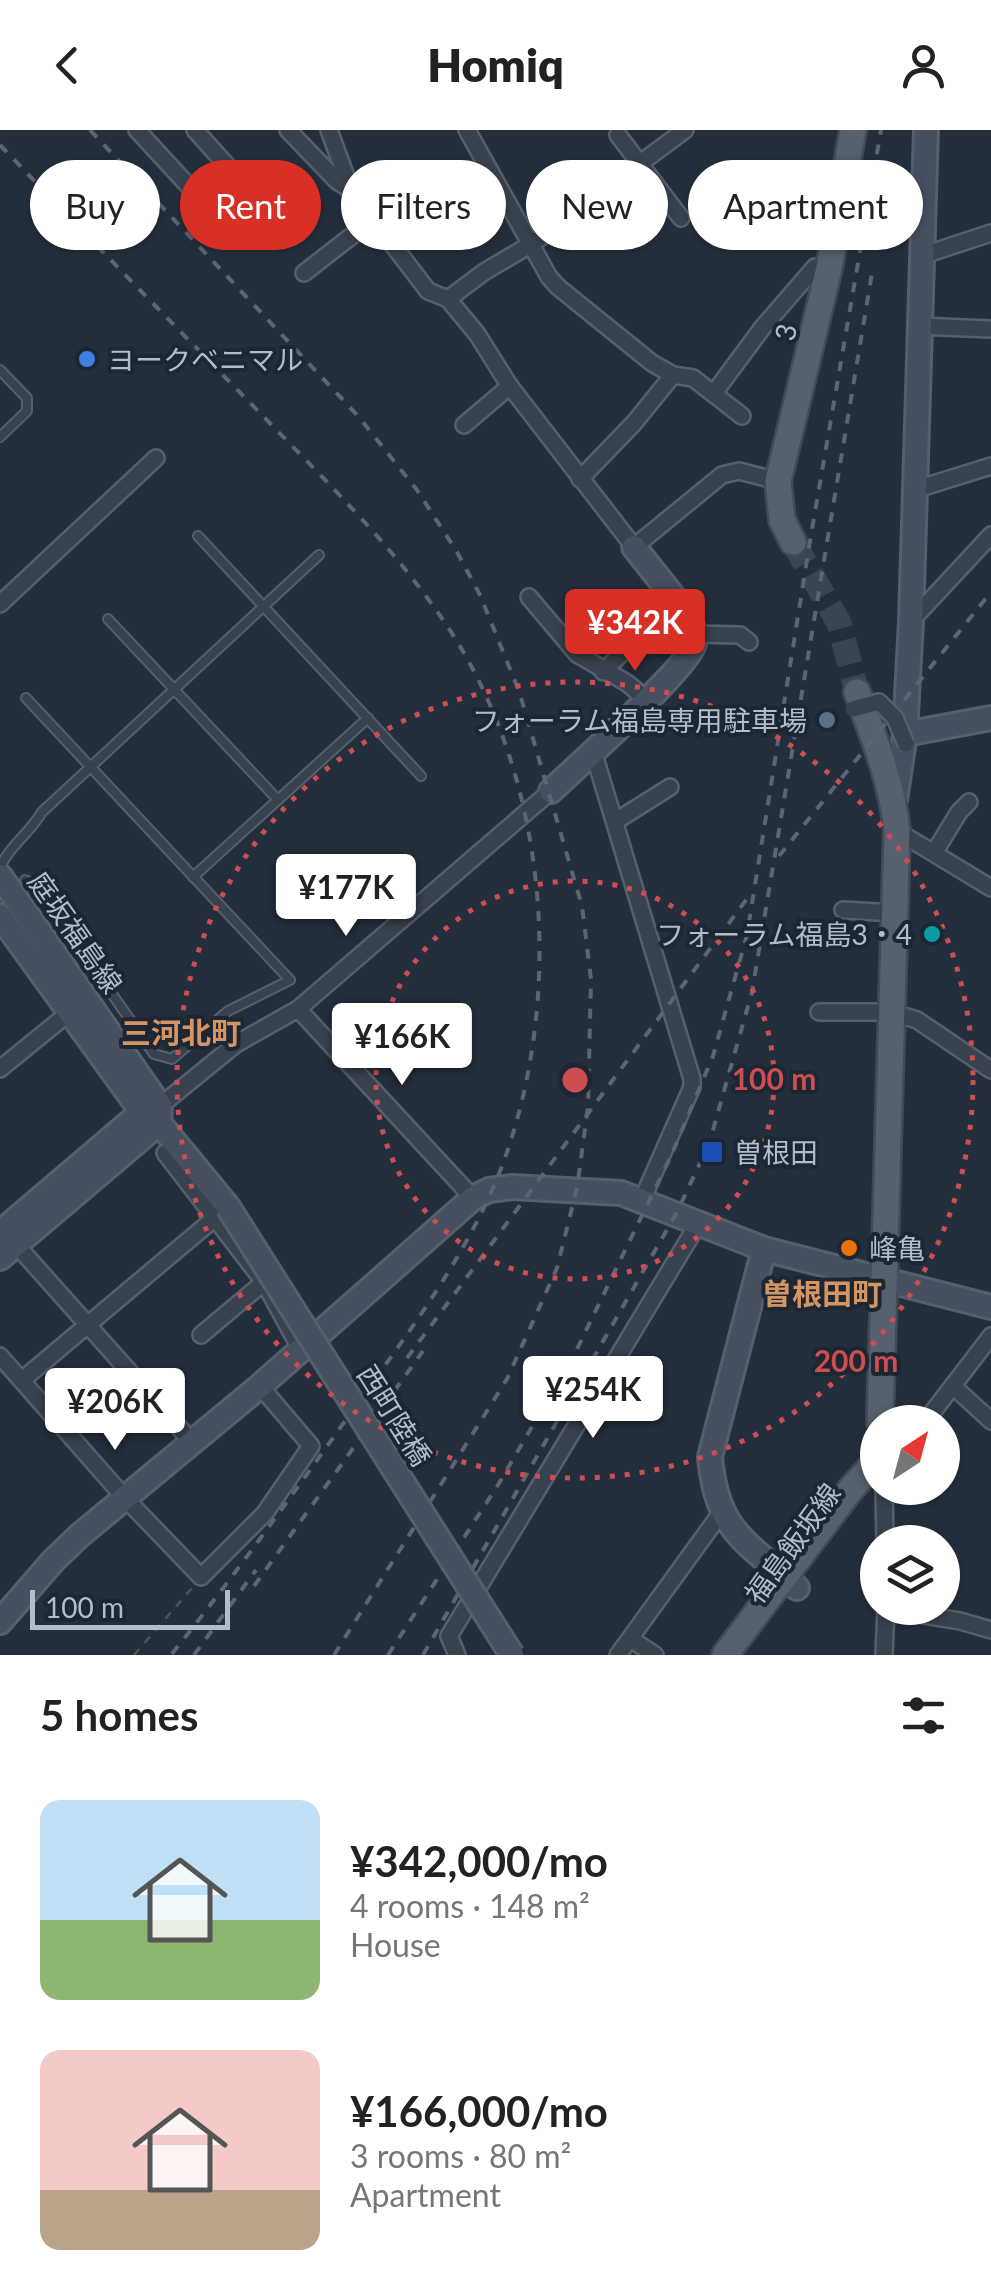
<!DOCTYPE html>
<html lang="en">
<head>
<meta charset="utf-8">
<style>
  :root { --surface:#fff; --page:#f2f2f2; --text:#222; --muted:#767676; --accent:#d93025 }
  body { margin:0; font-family:Lato,"Noto Sans JP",sans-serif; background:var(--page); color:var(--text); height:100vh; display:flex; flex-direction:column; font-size:38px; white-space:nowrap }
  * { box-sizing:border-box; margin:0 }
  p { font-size:32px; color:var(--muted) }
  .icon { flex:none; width:55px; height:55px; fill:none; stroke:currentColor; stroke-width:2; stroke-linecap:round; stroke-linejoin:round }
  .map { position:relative; height:1525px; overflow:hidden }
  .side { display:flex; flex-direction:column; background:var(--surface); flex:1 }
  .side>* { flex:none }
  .banner { position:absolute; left:30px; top:30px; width:932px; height:90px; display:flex; gap:20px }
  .needle { width:65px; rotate:36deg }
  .controls { position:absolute; left:860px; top:1275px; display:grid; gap:20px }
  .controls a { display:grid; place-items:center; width:100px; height:100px; border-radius:50%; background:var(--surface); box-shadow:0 2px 8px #0004; font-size:50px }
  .scale { position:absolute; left:30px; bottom:25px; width:200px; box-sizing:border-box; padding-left:10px; border:5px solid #b4bcc9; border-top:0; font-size:28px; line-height:35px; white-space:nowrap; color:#b4bcc9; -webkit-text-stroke:8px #1d2633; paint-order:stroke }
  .price { position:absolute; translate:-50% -85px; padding:0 22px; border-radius:10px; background:#fff; color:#222; font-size:32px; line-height:65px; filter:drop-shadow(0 2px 5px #0008) }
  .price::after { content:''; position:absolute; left:50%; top:60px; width:30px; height:22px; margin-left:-15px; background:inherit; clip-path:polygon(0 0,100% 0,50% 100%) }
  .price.on { background:var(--accent); color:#fff }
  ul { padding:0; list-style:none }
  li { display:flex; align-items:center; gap:30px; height:250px; padding:0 40px }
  li span { display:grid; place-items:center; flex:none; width:280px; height:200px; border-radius:20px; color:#555 }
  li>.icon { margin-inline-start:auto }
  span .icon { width:120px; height:120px; fill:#fffc; stroke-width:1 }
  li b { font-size:42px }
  h2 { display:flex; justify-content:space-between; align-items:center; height:120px; padding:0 40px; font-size:42px }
  .tag { padding:0 35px; border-radius:45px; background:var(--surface); box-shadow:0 2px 8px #0004; font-size:35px; line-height:90px }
  .tag.on { background:var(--accent); color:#fff }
  header { display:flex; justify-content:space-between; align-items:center; height:130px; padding:0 40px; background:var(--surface); font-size:45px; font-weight:800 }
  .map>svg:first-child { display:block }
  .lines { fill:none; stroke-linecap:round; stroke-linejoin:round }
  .primary-tunnel { stroke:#3a4453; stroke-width:25; stroke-dasharray:25 12; stroke-linecap:butt }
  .lane-casing { stroke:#565f6c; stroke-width:12 }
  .street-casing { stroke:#565f6c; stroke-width:20 }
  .secondary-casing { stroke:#565f6c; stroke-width:28 }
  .primary-casing { stroke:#414a57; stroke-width:30 }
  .path { stroke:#44595c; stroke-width:2.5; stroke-dasharray:8 8; stroke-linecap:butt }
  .lane { stroke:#38414e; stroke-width:8 }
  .street { stroke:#38414e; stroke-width:15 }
  .secondary { stroke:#465061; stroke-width:22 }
  .primary { stroke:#56606e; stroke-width:25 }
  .rail { stroke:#5a6575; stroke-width:4; stroke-dasharray:10 10; stroke-linecap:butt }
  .street-bridge-casing { stroke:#565f6c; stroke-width:20; stroke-linecap:butt }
  .secondary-bridge-casing { stroke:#565f6c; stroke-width:28; stroke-linecap:butt }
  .street-bridge { stroke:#38414e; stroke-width:15 }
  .secondary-bridge { stroke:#465061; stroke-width:22 }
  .ring { fill:none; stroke:#ce4d50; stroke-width:5; stroke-dasharray:5 10 }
  .shop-dot { fill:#3f7fe0; stroke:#1d2633; stroke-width:4 }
  .service-dot { fill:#5c6f8a; stroke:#1d2633; stroke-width:4 }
  .culture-dot { fill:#0f9aa8; stroke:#1d2633; stroke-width:4 }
  .transit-dot { fill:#1a4fb4; stroke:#1d2633; stroke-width:4 }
  .food-dot { fill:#e8710a; stroke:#1d2633; stroke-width:4 }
  .labels { text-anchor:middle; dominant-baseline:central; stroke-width:8; stroke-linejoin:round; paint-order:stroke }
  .street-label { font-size:28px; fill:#b4bcc9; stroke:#1d2633 }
  .poi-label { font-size:28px; fill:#b4bcc9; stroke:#1d2633; text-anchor:start }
  .neighbourhood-label { font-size:30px; font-weight:bold; fill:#d59563; stroke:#1d2633 }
  .centre { fill:#ce4d50; stroke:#1d2633; stroke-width:5 }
  .ring-label { font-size:30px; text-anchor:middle; font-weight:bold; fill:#ce4d50; stroke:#1d2633; stroke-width:8; stroke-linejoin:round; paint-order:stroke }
</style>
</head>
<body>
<header><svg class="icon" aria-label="back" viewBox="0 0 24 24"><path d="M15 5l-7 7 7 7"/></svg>Homiq<svg class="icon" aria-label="person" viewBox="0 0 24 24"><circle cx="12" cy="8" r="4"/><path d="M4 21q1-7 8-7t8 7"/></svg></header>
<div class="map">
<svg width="991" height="1525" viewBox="0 0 991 1525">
  <rect width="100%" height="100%" fill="#242f3e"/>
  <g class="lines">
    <polyline class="primary-tunnel" points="793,412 839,493 857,562"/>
    <g class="lane-casing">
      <g id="lane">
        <polyline points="0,240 27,268 27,281 0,307"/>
        <polyline points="198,406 421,646"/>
        <polyline points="108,489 278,670"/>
        <path d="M0 738C9 716 30 703 42 682L319 425"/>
        <polyline points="193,747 368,588"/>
        <polyline points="25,750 35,754 154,924 172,929 228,881 290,850 26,568"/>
      </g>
    </g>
    <g class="street-casing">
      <g id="street">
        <polyline points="137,0 230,101"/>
        <polyline points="195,0 239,49 211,80"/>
        <polyline points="288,0 337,51 351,60 428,161 448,169 477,204 509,255 634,417 722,345 739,341 778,351"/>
        <polyline points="329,0 351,60"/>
        <polyline points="467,0 549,147 558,157 652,233 673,245 693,248 742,286"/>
        <polyline points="618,5 681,88"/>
        <polyline points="369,85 413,57"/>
        <polyline points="921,126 991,103"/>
        <polyline points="304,143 372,90"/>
        <polyline points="448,169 484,142 533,113 685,0"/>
        <polyline points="919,196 989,199"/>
        <polyline points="714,263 763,197 815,137 829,138"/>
        <polyline points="464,295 510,256"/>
        <polyline points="580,349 634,293 673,245"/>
        <polyline points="914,360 991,336"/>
        <polyline points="529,467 577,524 627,553 646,569"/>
        <polyline points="0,474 156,328"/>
        <polyline points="911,491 991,405"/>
        <polyline points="694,504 740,505 749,512"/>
        <polyline points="603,542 676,468"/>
        <polyline points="593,621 692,949 692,957 642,1070"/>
        <polyline points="616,691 670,657"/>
        <polyline points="897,701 991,758"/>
        <polyline points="934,723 959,682 969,672"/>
        <polyline points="843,780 895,783"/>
        <polyline points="298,879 473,1068"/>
        <polyline points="819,882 891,882 917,890 991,940"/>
        <polyline points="0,939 70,882"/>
        <polyline points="160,976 236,914 298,879 551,661"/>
        <polyline points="165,1023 264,1152 301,1220"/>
        <polyline points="12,1110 192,1312"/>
        <polyline points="201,1205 264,1152"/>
        <polyline points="0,1226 124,1367 201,1447 265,1383 311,1316 260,1256"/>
        <polyline points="22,1250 228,1077"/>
        <polyline points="954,1257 991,1291"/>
        <polyline points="925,1292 991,1206"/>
        <polyline points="884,1358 885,1412"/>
        <polyline points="886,1479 960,1491 991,1500"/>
        <polyline points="631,1509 655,1525"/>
        <polyline points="457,1525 449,1506 698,1094"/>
        <polyline points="618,1525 721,1383"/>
        <polyline points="884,1525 886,1478"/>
      </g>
    </g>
    <g class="secondary-casing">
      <g id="secondary">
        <polyline points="905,604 991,588"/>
        <path d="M551 661C574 639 689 537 694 514 696 503 692 493 687 484L634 417"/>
        <polyline points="895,670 905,604 911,491 926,0"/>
        <polyline points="0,746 160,976 159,993"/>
        <polyline points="0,786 142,982 159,993 228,1077"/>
        <polyline points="0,1103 142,982 156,977"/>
        <path d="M764 1119 710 1327C717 1403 746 1410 797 1458"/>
        <polyline points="0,1128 159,993"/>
        <polyline points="0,1492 53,1431 79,1406 260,1256 473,1068 489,1060 512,1057 621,1063 764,1119 991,1177"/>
      </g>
    </g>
    <g class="primary-casing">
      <g id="primary">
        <polyline points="793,412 782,390 778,351 829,138 853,0"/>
        <path d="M857 562C874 608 892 652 897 701L880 1292"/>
        <polyline points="725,1525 851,1359 878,1329"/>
      </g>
    </g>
    <polyline class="path" points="134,1525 192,1458"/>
    <use href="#lane" class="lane"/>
    <use href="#street" class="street"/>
    <use href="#secondary" class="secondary"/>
    <use href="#primary" class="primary"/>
    <g class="rail">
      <polyline points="90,0 358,286 417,360 457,422 480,465 519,561 582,776 591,849 588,977 577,1058 557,1138 507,1249 334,1525"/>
      <path d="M0 15C86 105 173 194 260 283 323 348 389 412 441 487 547 638 566 856 505 1028 472 1119 411 1199 355 1277 295 1361 236 1444 171 1525"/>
      <polyline points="779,726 991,462"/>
      <polyline points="407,1228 752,762"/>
      <polyline points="254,1456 423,1221"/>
      <polyline points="194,1525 256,1440"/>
      <polyline points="388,1525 498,1355 575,1223 671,1026 713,926 747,805 811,405 881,0"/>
      <polyline points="423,1525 676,1084 709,1014 752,862 872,143"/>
    </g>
    <g class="street-bridge-casing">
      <polyline id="street-bridge" points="853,579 879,572 895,588 906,614"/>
    </g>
    <g class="secondary-bridge-casing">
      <polyline id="secondary-bridge" points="228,1077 512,1525"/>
    </g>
    <use href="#street-bridge" class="street-bridge"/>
    <use href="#secondary-bridge" class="secondary-bridge"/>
  </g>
  <g class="ring">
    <circle cx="575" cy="950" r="199"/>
    <circle cx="575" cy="950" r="398"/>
  </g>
  <circle class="shop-dot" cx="87" cy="229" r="10"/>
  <circle class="service-dot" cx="827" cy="590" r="10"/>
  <circle class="culture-dot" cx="932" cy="804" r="10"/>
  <rect class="transit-dot" x="700" y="1010" width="24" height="24" rx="5"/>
  <circle class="food-dot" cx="849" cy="1118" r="10"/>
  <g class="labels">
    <g class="street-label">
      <text transform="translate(785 202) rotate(-78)">3</text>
      <text transform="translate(76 802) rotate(55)">庭坂福島線</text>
      <text transform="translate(395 1285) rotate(58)">西町陸橋</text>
      <text transform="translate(792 1413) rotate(-54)">福島飯坂線</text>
    </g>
    <g class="poi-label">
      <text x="107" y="229">ヨークベニマル</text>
      <text x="807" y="590" text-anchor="end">フォーラム福島専用駐車場</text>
      <text x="912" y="804" text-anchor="end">フォーラム福島3・4</text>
      <text x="734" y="1022">曽根田</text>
      <text x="869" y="1118">峰亀</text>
    </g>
    <g class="neighbourhood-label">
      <text x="181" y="902">三河北町</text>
      <text x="822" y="1163">曽根田町</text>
    </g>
  </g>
  <circle cx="575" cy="950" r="15" class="centre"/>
  <g class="ring-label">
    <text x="774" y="960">100 m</text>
    <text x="856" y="1242">200 m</text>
  </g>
</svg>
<div class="controls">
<a><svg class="needle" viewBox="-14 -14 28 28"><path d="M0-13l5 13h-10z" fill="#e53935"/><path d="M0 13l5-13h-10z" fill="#767676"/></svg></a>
<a><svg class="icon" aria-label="layers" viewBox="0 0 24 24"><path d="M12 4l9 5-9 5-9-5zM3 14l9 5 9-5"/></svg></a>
</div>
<div class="scale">100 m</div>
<b class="price on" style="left:635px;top:544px">¥342K</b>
<b class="price" style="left:346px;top:809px">¥177K</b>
<b class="price" style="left:402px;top:958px">¥166K</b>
<b class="price" style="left:593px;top:1311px">¥254K</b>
<b class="price" style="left:115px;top:1323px">¥206K</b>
<div class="banner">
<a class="tag">Buy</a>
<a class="tag on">Rent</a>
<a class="tag">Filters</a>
<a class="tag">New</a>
<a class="tag">Apartment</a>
</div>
</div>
<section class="side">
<h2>5 homes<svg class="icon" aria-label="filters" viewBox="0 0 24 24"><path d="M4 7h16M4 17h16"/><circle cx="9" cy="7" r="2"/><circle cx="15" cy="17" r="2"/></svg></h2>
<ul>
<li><span style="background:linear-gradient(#bfe0f5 60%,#8fb573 0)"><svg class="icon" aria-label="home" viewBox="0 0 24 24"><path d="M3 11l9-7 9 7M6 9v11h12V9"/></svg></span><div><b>¥342,000/mo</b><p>4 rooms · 148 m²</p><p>House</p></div></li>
<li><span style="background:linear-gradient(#f6c9c9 70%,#b9a48a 0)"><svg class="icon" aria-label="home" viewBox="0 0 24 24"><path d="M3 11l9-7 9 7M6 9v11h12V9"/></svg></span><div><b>¥166,000/mo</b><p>3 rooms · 80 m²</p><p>Apartment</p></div></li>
</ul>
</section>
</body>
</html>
